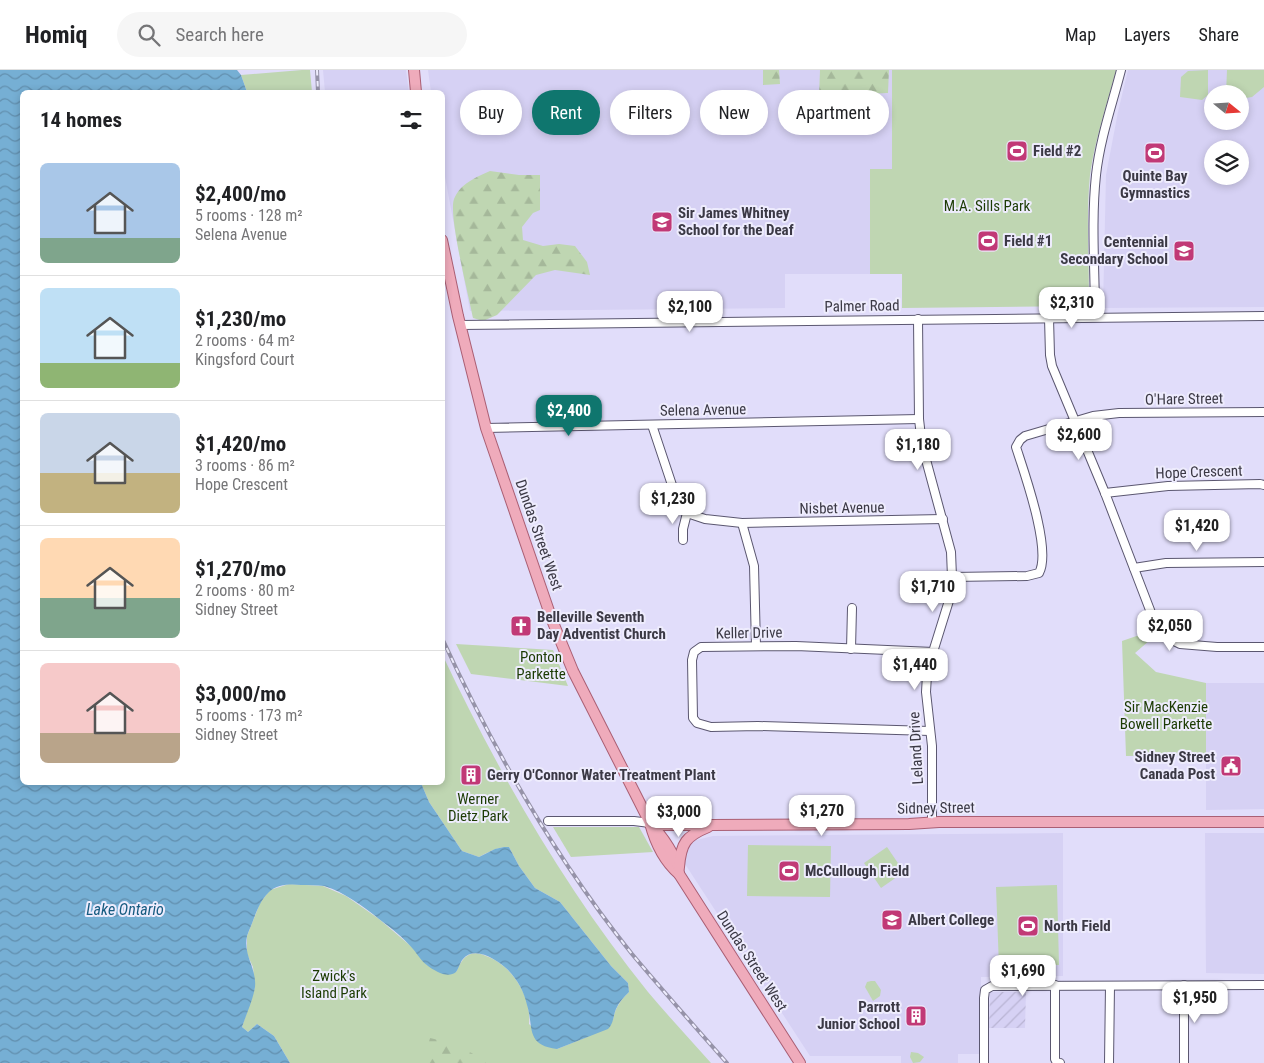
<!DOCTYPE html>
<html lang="en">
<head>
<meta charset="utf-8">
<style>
  :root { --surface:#fff; --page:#f6f6f6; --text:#202124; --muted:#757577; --line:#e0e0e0; --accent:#0f766e }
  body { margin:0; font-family:"Roboto Condensed",sans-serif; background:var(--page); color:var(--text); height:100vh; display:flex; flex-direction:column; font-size:19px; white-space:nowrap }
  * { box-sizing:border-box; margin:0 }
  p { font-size:16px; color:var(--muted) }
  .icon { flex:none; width:28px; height:28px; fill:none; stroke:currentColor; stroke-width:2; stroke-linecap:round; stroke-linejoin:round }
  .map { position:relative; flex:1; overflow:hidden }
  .panel { position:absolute; left:20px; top:20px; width:425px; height:695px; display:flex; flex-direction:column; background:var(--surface); border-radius:8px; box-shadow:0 2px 8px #0003 }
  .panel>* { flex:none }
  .hud { position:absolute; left:460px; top:20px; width:475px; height:45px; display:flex; gap:10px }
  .needle { width:32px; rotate:108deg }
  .buttons { position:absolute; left:1204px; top:15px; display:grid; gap:10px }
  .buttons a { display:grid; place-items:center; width:45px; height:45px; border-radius:50%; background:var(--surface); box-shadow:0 2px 8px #0003; font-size:25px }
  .price { position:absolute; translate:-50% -42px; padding:0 11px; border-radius:10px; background:#fff; color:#222; font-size:16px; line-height:32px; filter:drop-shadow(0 1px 2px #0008) }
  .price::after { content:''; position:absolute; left:50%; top:30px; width:15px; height:11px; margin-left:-8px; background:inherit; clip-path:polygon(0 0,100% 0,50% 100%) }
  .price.selected { background:var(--accent); color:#fff }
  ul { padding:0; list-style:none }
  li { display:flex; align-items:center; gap:15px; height:125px; padding:0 20px }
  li+li { border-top:1px solid var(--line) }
  li span { display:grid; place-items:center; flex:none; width:140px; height:100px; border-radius:8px; color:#555 }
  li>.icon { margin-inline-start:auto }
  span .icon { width:60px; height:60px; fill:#fffc; stroke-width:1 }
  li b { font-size:21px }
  h2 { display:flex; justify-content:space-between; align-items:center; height:60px; padding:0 20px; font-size:21px }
  .tag { padding:0 18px; border-radius:22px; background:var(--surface); box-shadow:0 2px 8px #0003; font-size:18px; line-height:45px }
  .tag.selected { background:var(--accent); color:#fff }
  header { display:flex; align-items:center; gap:30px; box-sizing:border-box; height:70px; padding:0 25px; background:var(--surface); border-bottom:1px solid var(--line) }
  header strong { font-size:24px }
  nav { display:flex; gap:28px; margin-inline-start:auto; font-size:18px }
  .search { width:350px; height:45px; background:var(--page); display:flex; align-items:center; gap:12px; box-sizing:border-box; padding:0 18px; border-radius:28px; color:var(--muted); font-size:19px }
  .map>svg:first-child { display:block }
  .built { fill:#d6d1f4; fill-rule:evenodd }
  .industrial { fill:url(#industrial-furrows) }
  .green { fill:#bfd6b2 }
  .forest { fill:url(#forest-firs) }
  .water { fill:url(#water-waves) }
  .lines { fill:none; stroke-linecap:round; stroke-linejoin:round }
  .minor-casing { stroke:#5b5770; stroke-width:10 }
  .major-casing { stroke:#aa5f74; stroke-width:12 }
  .minor { stroke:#fff; stroke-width:8 }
  .major { stroke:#efabbb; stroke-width:10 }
  .rail-casing { stroke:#9693a9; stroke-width:4 }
  .rail { stroke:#eeecfd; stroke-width:2; stroke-dasharray:5.5; stroke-linecap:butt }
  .labels { text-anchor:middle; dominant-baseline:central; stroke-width:4; stroke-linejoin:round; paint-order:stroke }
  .poi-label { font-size:15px; font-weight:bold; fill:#3b3945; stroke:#eeecfd; text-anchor:start }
  .park-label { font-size:15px; fill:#1c3b03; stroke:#eeecfd }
  .street-label { font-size:15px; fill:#3b3945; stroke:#eeecfd }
  .water-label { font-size:16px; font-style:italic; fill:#165b80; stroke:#eeecfd }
</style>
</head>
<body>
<header>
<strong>Homiq</strong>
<div class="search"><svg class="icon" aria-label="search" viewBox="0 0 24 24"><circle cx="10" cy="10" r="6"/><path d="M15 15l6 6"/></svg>Search here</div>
<nav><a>Map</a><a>Layers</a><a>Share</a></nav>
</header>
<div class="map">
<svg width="1264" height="993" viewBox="0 0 1264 993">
  <defs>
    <pattern id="industrial-furrows" width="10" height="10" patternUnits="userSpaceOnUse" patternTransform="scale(1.25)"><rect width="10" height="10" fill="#d6d1f4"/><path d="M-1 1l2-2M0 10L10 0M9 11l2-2" fill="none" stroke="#b9b4d3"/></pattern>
    <pattern id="forest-firs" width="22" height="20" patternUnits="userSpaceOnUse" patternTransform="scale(1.25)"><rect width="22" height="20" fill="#bfd6b2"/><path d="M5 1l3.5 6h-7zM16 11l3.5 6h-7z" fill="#a5b89a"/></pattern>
    <pattern id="water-waves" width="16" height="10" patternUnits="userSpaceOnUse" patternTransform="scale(1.25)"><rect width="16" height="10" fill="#76afd4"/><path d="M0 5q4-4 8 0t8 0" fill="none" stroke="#628fae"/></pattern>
  </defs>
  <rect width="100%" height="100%" fill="#e1ddfa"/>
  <g class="built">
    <polygon points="323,0 406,0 409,22 325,22"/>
    <polygon points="428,0 892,0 892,99 870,99 870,204 785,204 785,238 470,241 443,96 442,22 431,22"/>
    <path d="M1128 0H1264V237L1103 238 1106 105 1118 42ZM1212 24H1240V51H1212ZM1212 79H1240V106H1212Z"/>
    <polygon points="1206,613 1264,613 1264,739 1206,740"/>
    <polygon points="1063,763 1063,906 981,907 980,984 958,984 958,993 901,993 901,986 810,986 685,794 688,772 713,766"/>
    <polygon points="1205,763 1264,763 1264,904 1206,903"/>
  </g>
  <polygon class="industrial" points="990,922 1026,922 1025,958 989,958"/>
  <g class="green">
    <polygon points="302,0 310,0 312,22 247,22 241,5"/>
    <path d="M892 0H1116C1107 35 1095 69 1090 105 1086 146 1089 188 1089 229L1088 233 1085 236 902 238V204H870V99H892Z"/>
    <polygon points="1208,0 1208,25 1202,30 1180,27 1181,7 1188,1"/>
    <polygon points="1227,0 1264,0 1264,17 1252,27 1240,29 1240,24 1226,24"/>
    <polygon points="1154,560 1157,564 1135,583 1156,602 1206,613 1206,685 1126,686 1122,571"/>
    <polygon points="456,574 553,580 568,616 471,604"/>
    <path d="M443 586C499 704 566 820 648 922 668 946 690 969 711 993H290L274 966 257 954 248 962 242 957 255 917 253 897 247 884V866L260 833 270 820 289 814 323 816 346 826 379 849 413 878 427 895 456 902C459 896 462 889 467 886 473 882 479 883 486 886 512 895 532 927 529 954L557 979 587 967 613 950C615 938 620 931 629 922L628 913 611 896 560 832 535 818 519 796 509 777C499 776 488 782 479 787L462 781 429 732 421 713 442 712Z"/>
    <polygon points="553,757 639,757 653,782 571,787"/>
    <polygon points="748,775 831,776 830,827 747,826"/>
    <polygon points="887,777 904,802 881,818 864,793"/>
    <polygon points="1057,815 1059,895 999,897 996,817"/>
    <polygon points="871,911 875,911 881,920 880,926 873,931 865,917 867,912"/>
    <polygon points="911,982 918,983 924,987 920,992 913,993 910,987"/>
  </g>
  <g class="forest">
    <polygon points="763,0 779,0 780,14 763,15"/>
    <polygon points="820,0 889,0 888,23 819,26"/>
    <path d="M490 101 519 105H540V140L533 143 522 157 523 170 543 176 559 174 575 176 587 192 590 205 555 200 536 205 497 245 483 251 473 248C469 227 448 145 454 129 461 113 475 108 490 101Z"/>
    <path d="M430 968C453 973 467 978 486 993H420L423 991Z"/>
  </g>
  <path class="water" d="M0 0H237L241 5 247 22H22V712L421 713 429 732 462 781 479 787 495 779 504 777H509L519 796 535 818 560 832 611 896 628 913 629 922C624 927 619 932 616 939 613 946 614 953 608 959L557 979C525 975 534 957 527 935 524 921 517 909 507 899 497 890 475 875 463 889 460 892 459 898 456 902 448 909 435 901 428 896 422 892 418 885 413 879 404 868 391 858 379 849 363 836 344 822 324 816 317 815 308 815 301 815 291 814 277 814 269 822 261 830 258 838 254 848 252 854 249 860 247 866 243 886 257 898 255 917 253 930 246 945 242 957L248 962 257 954 274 966 290 993H0Z"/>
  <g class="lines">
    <g class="minor-casing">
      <g id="minor">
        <path d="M1095 247C1095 200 1091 152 1096 105 1100 69 1112 35 1121 0"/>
        <polyline points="1049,248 1050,285 1052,296 1105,423 1155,553 1166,567 1180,574 1217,577 1264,577"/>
        <polyline points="918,249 919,349 922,375 951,482 952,507 952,521 933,582 927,605 926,622 932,676 932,753"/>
        <polyline points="460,255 1264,246"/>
        <polyline points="652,355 677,430 687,443 705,449 742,453 943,449"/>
        <polyline points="486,358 919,349"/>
        <polyline points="1105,423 1168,416 1260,414 1264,415"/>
        <polyline points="742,453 754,496 756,576"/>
        <polyline points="683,470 683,459 687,443"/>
        <polyline points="1134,498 1166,493 1264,492"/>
        <path d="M952 507 1027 506 1039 503C1052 480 1024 402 1016 377L1020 370 1025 366 1093 346 1119 343 1264 342"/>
        <polyline points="851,579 852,538"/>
        <polyline points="930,661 758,656 711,657 697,653 693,648 692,590 694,582 701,577 796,576 933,582"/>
        <polyline points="548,751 634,751 650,753"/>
        <polyline points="1055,915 1055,989 1057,993 1060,993"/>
        <polyline points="984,993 984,928 985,920 992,916 1264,915"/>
        <polyline points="1109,993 1110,916"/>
        <polyline points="1184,993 1184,915"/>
      </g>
    </g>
    <g class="major-casing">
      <g id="major">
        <polyline points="414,0 416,22"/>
        <path d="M442 170 458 246 486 358 552 550 573 601 650 753C655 772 664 791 679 804L800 993"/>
        <polyline points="650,753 661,755 710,755 909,754 939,752 1264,752"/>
        <path d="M650 754C661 764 679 789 679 804"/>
        <path d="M679 797C681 773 686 766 708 757"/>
      </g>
    </g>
    <use href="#minor" class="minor"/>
    <use href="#major" class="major"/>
    <g class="rail-casing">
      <g id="rail">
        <polyline points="317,0 318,22"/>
        <path d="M442 568C493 679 556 789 632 884 663 921 695 957 727 993"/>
      </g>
    </g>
    <use href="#rail" class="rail"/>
  </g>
  <defs>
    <g id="stadium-square" transform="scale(1.125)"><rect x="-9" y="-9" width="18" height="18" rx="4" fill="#c13976" stroke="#eeecfd"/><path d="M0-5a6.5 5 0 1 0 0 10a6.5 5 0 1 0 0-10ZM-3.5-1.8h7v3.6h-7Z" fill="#fff"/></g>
    <g id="school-square" transform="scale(1.125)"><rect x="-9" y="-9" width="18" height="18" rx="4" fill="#c13976" stroke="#eeecfd"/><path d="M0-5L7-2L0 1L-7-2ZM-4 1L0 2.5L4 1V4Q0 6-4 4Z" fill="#fff"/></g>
    <g id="church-square" transform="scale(1.125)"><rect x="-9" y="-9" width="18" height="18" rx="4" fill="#c13976" stroke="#eeecfd"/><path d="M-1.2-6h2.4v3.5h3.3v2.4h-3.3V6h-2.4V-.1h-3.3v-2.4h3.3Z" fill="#fff"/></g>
    <g id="civic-square" transform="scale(1.125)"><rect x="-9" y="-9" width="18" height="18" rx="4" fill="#c13976" stroke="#eeecfd"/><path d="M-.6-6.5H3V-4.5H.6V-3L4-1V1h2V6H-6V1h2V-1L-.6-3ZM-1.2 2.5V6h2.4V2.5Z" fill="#fff"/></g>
    <g id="building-square" transform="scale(1.125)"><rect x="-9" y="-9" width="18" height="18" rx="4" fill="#c13976" stroke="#eeecfd"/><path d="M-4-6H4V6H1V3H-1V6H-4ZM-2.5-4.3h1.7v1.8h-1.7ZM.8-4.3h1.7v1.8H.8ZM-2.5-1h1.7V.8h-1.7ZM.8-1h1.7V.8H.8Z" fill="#fff"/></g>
  </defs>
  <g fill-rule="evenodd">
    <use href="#stadium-square" x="1017" y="81"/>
    <use href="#stadium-square" x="1155" y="83"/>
    <use href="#school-square" x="662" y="152"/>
    <use href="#stadium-square" x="988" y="171"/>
    <use href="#school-square" x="1184" y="181"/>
    <use href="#church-square" x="521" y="556"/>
    <use href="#civic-square" x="1231" y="696"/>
    <use href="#building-square" x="471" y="705"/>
    <use href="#stadium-square" x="789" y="801"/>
    <use href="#school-square" x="892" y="850"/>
    <use href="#stadium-square" x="1028" y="856"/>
    <use href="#building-square" x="916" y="946"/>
  </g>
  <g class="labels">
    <g class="poi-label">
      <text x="1033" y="81">Field #2</text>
      <text x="1155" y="106" text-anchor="middle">Quinte Bay<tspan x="1155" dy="17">Gymnastics</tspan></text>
      <text x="678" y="143">Sir James Whitney<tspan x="678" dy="17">School for the Deaf</tspan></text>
      <text x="1004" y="171">Field #1</text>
      <text x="1168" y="172" text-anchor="end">Centennial<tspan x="1168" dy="17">Secondary School</tspan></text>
      <text x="537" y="547">Belleville Seventh<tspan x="537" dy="17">Day Adventist Church</tspan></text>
      <text x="1215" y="687" text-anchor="end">Sidney Street<tspan x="1215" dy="17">Canada Post</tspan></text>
      <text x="487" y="705">Gerry O'Connor Water Treatment Plant</text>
      <text x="805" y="801">McCullough Field</text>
      <text x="908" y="850">Albert College</text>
      <text x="1044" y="856">North Field</text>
      <text x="900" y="937" text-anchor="end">Parrott<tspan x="900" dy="17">Junior School</tspan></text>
    </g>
    <g class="park-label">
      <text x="987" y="136">M.A. Sills Park</text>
      <text x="541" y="587">Ponton<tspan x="541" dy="17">Parkette</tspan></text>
      <text x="1166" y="637">Sir MacKenzie<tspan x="1166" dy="17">Bowell Parkette</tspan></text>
      <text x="478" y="729">Werner<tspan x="478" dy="17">Dietz Park</tspan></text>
      <text x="334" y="906">Zwick's<tspan x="334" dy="17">Island Park</tspan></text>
    </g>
    <g class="street-label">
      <text transform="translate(862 236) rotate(-1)">Palmer Road</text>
      <text transform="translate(1184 329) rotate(-1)">O'Hare Street</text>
      <text transform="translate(703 340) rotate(-1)">Selena Avenue</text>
      <text transform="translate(1199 402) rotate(-2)">Hope Crescent</text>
      <text transform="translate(842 438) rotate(-1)">Nisbet Avenue</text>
      <text transform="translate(539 465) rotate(71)">Dundas Street West</text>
      <text transform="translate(749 563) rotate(-1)">Keller Drive</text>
      <text transform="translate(916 678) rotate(-93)">Leland Drive</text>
      <text transform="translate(936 738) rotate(-1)">Sidney Street</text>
      <text transform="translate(752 891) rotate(57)">Dundas Street West</text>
    </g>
    <g class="water-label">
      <text x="125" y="839">Lake Ontario</text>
    </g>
  </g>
</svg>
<div class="buttons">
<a><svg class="needle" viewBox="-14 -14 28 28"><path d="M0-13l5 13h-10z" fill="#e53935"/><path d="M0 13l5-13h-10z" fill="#757577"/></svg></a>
<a><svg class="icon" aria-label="layers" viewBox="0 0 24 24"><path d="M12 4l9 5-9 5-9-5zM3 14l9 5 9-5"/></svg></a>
</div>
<b class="price" style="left:1072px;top:259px">$2,310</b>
<b class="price" style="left:690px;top:263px">$2,100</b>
<b class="price selected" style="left:569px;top:367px">$2,400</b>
<b class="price" style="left:1079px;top:391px">$2,600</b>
<b class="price" style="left:918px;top:401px">$1,180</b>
<b class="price" style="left:673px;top:455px">$1,230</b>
<b class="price" style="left:1197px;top:482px">$1,420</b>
<b class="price" style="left:933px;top:543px">$1,710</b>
<b class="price" style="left:1170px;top:582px">$2,050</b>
<b class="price" style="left:915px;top:621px">$1,440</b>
<b class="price" style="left:822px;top:767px">$1,270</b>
<b class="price" style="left:679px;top:768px">$3,000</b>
<b class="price" style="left:1023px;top:927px">$1,690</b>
<b class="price" style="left:1195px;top:954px">$1,950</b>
<div class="hud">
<a class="tag">Buy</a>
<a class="tag selected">Rent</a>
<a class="tag">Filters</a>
<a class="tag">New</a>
<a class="tag">Apartment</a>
</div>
<section class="panel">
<h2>14 homes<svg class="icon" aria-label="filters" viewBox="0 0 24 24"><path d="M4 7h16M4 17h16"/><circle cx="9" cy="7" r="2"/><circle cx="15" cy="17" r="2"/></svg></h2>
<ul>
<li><span style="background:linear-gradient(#a9c7e8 75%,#7fa58c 0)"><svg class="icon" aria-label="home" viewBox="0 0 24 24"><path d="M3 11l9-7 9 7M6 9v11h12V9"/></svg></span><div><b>$2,400/mo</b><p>5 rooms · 128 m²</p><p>Selena Avenue</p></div></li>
<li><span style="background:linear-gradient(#bfe0f5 75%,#8fb573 0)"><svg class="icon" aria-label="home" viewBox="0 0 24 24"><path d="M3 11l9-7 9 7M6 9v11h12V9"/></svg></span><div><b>$1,230/mo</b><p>2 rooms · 64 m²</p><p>Kingsford Court</p></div></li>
<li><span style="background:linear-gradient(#c9d6e8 60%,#c2b280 0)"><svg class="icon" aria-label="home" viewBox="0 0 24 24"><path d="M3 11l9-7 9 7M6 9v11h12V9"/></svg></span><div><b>$1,420/mo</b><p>3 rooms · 86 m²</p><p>Hope Crescent</p></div></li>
<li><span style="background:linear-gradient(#ffd9b3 60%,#7fa58c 0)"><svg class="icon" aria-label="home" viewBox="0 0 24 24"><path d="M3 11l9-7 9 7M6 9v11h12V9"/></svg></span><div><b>$1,270/mo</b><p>2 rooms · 80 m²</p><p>Sidney Street</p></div></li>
<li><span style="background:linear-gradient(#f6c9c9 70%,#b9a48a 0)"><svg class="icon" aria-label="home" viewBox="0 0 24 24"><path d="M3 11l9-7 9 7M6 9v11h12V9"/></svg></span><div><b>$3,000/mo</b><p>5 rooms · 173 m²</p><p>Sidney Street</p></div></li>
</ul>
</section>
</div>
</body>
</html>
